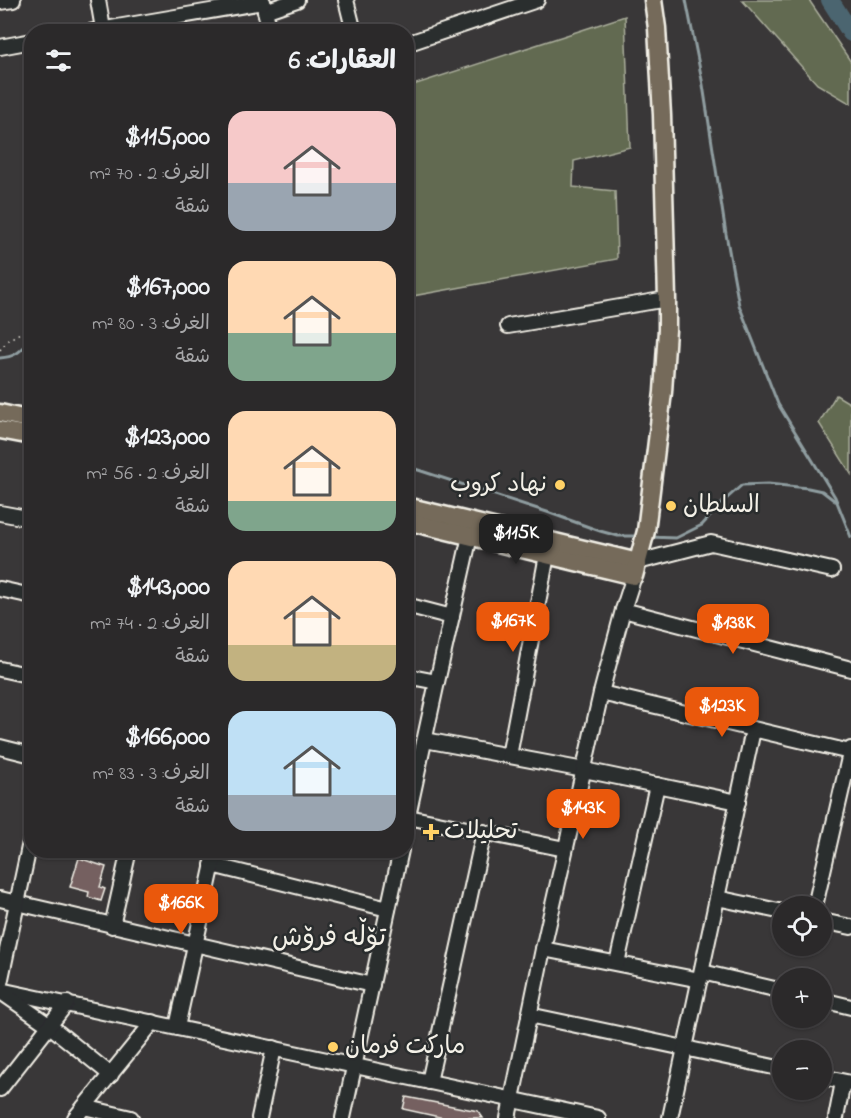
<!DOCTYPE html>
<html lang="ar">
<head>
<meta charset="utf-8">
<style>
  :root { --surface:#2b292a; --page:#373536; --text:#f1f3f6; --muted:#a6a6a8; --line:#474547; --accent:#ea580c }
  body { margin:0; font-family:"Indie Flower","Playpen Sans Arabic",sans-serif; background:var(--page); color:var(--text); direction:rtl; height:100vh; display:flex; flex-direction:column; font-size:22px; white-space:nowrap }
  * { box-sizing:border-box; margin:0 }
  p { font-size:20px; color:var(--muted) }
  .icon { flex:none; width:33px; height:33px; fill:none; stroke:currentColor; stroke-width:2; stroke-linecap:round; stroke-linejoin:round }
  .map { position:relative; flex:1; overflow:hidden; direction:ltr }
  .side { position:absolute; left:24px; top:24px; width:390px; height:834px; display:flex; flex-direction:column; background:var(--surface); border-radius:24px; box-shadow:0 2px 4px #0004,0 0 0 2px var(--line); direction:rtl }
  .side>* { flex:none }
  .tools { position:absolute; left:772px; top:896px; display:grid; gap:12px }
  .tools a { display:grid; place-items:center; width:60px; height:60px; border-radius:50%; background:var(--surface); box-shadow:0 2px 4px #0004,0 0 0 2px var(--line); font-size:30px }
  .price { position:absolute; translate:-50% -51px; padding:0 14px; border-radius:12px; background:var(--accent); color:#fff; font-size:20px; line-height:39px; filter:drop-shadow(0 2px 3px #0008) }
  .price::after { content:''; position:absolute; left:50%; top:36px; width:18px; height:14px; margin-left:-9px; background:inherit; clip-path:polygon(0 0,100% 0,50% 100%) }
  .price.active { background:#222; color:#fff }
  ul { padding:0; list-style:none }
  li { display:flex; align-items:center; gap:18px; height:150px; padding:0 18px }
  li span { display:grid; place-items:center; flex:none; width:168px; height:120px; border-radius:18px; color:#555 }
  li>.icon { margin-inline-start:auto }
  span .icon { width:72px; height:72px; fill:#fffc; stroke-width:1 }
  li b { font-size:26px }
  h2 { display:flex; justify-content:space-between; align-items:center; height:72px; padding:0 18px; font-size:26px }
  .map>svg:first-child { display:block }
  .green { fill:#626b51; stroke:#abae9c; stroke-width:1.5 }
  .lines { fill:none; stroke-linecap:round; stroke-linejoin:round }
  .stream { stroke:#8f9da0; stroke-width:3 }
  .river { stroke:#4b6570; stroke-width:18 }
  .building { fill:#746161; stroke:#f4f1e8; stroke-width:1.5 }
  .minor-casing { stroke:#f4f1e8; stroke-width:18 }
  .major-casing { stroke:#f4f1e8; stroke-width:21 }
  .path { stroke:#f4f1e8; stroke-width:1.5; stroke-dasharray:1.5 4.5; stroke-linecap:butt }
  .minor { stroke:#2a2d2e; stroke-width:14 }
  .major { stroke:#746a5a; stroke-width:16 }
  .poi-dot { fill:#ffd166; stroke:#2a2d2e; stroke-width:2 }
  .labels { text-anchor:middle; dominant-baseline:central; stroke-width:5; stroke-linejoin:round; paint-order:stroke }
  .poi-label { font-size:24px; fill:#f4f1e8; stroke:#2a2d2e; text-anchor:start }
  .quarter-label { font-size:27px; fill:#f4f1e8; stroke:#2a2d2e }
</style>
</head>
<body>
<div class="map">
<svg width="851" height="1118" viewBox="0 0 851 1118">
  <rect width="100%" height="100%" fill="#393738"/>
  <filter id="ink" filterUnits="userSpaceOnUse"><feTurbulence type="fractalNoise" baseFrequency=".0167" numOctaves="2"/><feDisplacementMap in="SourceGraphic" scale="12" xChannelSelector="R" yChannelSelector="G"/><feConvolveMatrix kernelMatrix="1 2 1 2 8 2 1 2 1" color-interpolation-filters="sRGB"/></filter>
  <g filter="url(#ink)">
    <g class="green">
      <polygon points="742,0 809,0 851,62 851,104 817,84"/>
      <polygon points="625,16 630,147 574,161 573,187 615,191 617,259 407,297 407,87"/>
      <polygon points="836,395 851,404 851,474 819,423"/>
    </g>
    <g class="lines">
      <g class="stream">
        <polyline points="686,0 703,85 726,234 739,305 778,404 835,497 851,537"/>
        <path d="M0 358C17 357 21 350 32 339"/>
        <polyline points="406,466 547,512 600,531 618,536 639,536"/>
        <polyline points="649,537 676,538 702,525 725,500 742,485 768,484 808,488 822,491 835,501"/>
      </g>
      <polyline class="river" points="830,0 851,33"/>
    </g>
    <g class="building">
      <polygon points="79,858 106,867 100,887 105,889 101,901 88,897 89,892 70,887"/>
      <polygon points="406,1097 478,1111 483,1118 444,1118 403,1109"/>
    </g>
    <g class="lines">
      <g class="minor-casing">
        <g id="minor">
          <polyline points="98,0 103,29"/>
          <polyline points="346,0 354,32"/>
          <polyline points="0,2 13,0"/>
          <polyline points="263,2 270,32"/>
          <polyline points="265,11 297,0"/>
          <polyline points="88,32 263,2"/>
          <polyline points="406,44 537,0"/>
          <polyline points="0,47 32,41"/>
          <polyline points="508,326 667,299"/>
          <polyline points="0,513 32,519"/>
          <polyline points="638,562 711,543 832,570"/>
          <polyline points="0,589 32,596"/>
          <polyline points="406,605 452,617"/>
          <polyline points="623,610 851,669"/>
          <polyline points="0,669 32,676"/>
          <polyline points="406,676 437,682"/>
          <polyline points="601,693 850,752"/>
          <polyline points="425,740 584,770 738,802"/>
          <polyline points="0,747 32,755"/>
          <polyline points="509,756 547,555"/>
          <polyline points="408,817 565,849"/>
          <polyline points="406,825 437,682 470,536"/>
          <polyline points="212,865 388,909"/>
          <polyline points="717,898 783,912"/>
          <polyline points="0,899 372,985"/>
          <polyline points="815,906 851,749"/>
          <polyline points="822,921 851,927"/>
          <polyline points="112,926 129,850"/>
          <polyline points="543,949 700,980"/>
          <polyline points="617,963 657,785"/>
          <polyline points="702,972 783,991"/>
          <polyline points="0,983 32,833"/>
          <polyline points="0,990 598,1118"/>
          <polyline points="4,994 50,1026 111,1075"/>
          <polyline points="822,1000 851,1007"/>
          <polyline points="529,1015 783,1069"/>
          <polyline points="177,1027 216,850"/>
          <polyline points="822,1077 851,1083"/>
          <polyline points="429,1082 484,832"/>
          <polyline points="0,1089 67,1003"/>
          <polyline points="84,1107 131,1118"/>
          <polyline points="75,1118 153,1022"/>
          <polyline points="259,1118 274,1048"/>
          <polyline points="343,1118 401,850"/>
          <polyline points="508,1118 543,949 601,693 623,610 634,576"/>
          <polyline points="670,1118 753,730"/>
          <polyline points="836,1118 843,1082"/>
        </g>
      </g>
      <g class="major-casing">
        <g id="major">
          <polyline points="0,413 32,420"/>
          <polyline points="0,430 32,436"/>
          <polyline points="406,506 638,562"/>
          <polyline points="406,521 634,576 646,531 663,392 667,330 667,299 662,115 657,28 653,0"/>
        </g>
      </g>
      <polyline class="path" points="0,350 8,340 32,326"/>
      <use href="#minor" class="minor"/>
      <use href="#major" class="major"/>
    </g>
  </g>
  <g class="poi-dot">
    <circle cx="560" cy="485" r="6"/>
    <circle cx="671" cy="506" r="6"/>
    <path d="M428 823h6v6h6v6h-6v6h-6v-6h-6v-6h6z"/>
    <circle cx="333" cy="1047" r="6"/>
  </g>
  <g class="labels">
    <g class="poi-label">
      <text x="548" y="485" text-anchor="end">نهاد كروب</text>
      <text x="683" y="506">السلطان</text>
      <text x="444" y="832">تحلیلات</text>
      <text x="345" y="1047">مارکت فرمان</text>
    </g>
    <g class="quarter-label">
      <text x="329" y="938">تۆڵە فرۆش</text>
    </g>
  </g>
</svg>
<div class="tools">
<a><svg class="icon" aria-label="locate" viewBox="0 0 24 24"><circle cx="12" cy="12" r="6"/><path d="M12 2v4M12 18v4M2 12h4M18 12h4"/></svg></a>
<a>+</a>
<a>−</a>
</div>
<b class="price active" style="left:516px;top:565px">$115K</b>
<b class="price" style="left:513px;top:653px">$167K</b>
<b class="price" style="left:733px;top:655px">$138K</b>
<b class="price" style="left:722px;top:738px">$123K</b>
<b class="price" style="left:583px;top:840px">$143K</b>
<b class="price" style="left:181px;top:935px">$166K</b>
<section class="side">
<h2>العقارات: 6<svg class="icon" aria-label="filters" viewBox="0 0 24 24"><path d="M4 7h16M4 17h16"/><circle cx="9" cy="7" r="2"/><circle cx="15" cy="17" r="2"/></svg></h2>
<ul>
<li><span style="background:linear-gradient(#f6c9c9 60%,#9aa5b1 0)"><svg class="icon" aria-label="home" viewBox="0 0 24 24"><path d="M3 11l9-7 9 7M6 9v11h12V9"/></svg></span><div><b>$115,000</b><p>الغرف: 2 · 70 m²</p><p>شقة</p></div></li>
<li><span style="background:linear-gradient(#ffd9b3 60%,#7fa58c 0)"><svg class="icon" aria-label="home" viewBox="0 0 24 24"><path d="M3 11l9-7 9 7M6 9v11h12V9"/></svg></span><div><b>$167,000</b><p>الغرف: 3 · 80 m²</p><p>شقة</p></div></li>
<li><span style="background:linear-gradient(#ffd9b3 75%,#7fa58c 0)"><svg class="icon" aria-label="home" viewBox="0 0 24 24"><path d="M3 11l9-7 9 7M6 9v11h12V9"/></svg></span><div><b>$123,000</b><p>الغرف: 2 · 56 m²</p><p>شقة</p></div></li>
<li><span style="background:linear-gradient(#ffd9b3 70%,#c2b280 0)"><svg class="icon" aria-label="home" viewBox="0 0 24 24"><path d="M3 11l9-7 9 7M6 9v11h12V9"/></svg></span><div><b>$143,000</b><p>الغرف: 2 · 74 m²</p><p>شقة</p></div></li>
<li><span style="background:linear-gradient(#bfe0f5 70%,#9aa5b1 0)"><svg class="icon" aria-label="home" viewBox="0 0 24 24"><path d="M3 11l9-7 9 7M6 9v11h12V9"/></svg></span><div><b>$166,000</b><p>الغرف: 3 · 83 m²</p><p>شقة</p></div></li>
</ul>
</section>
</div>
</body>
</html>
